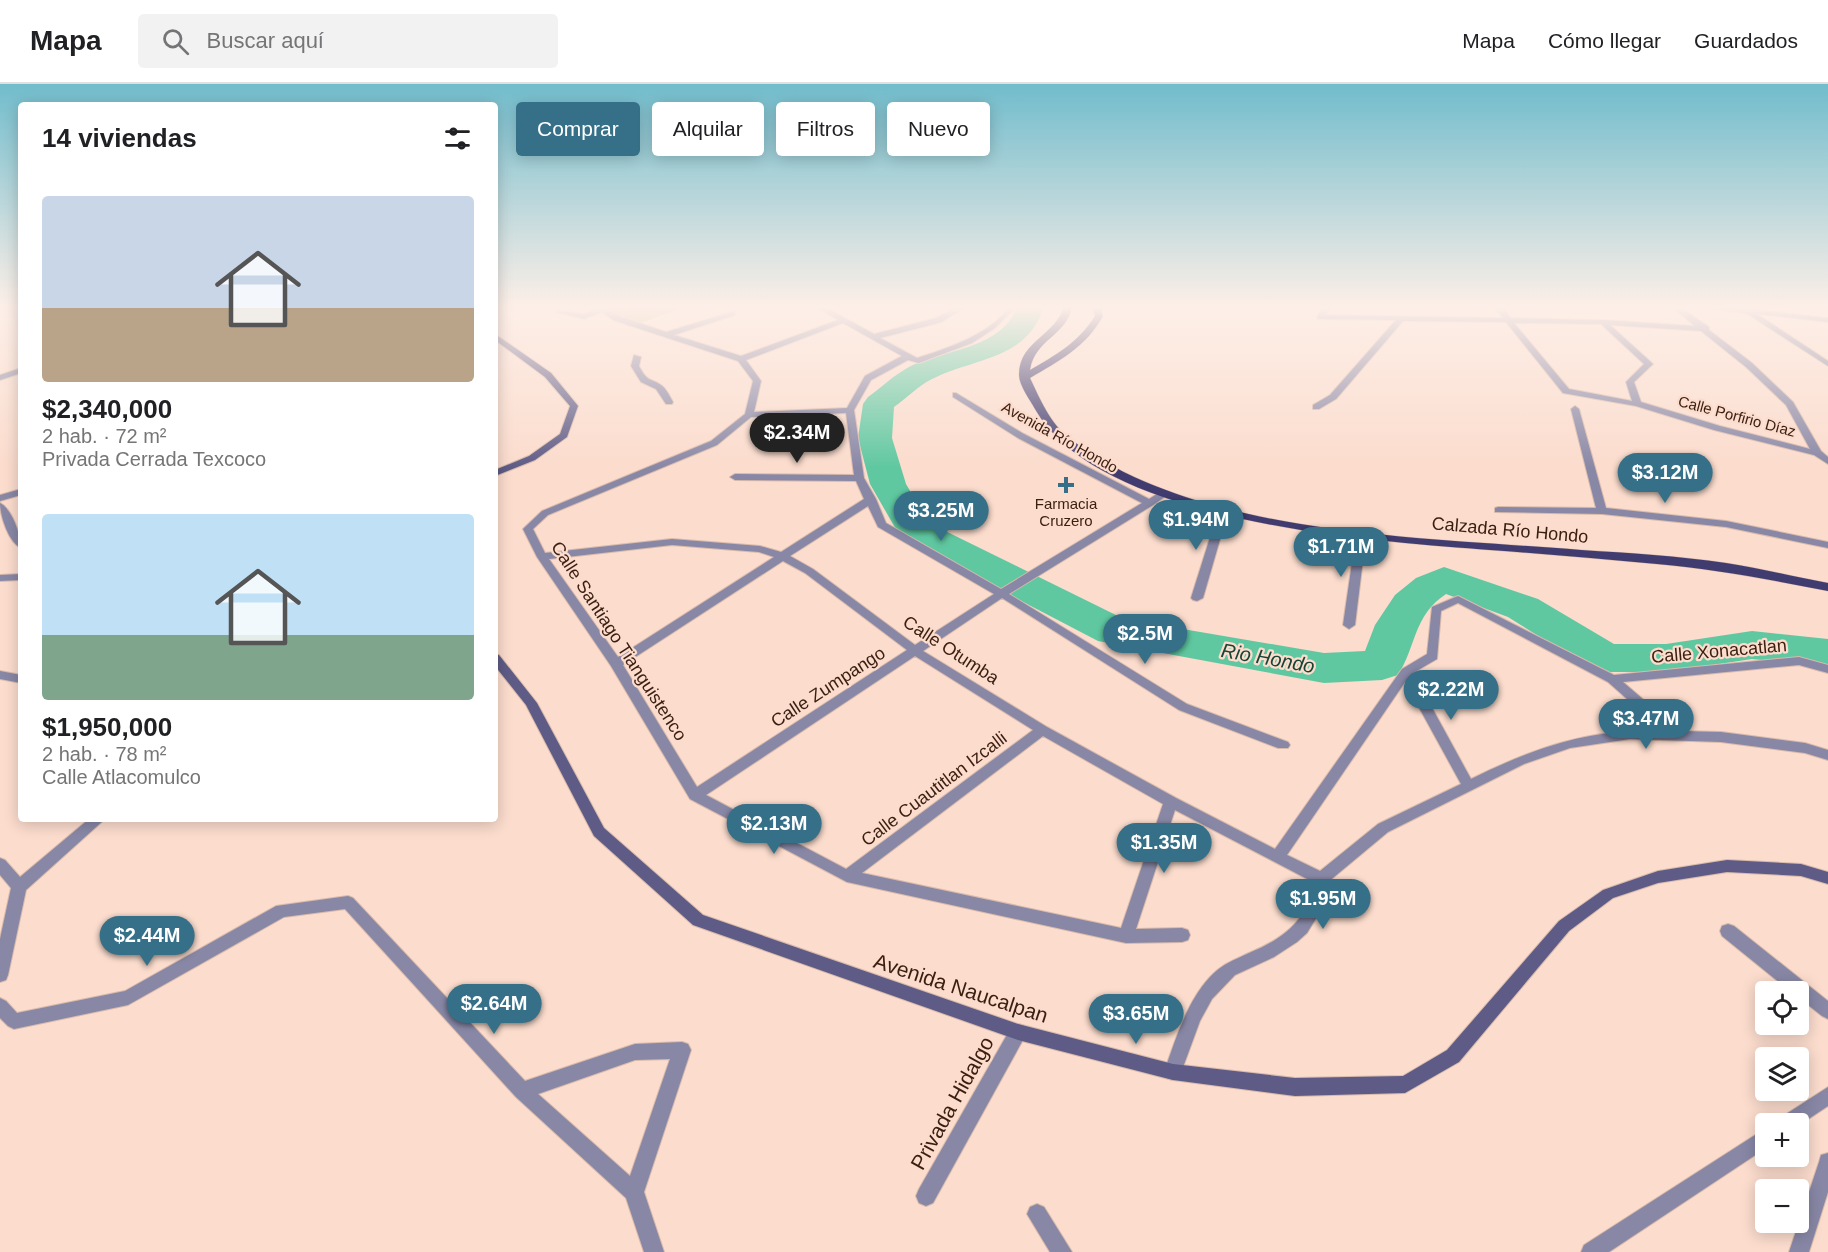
<!DOCTYPE html>
<html lang="es">
<head>
<meta charset="utf-8">
<style>
  :root { --surface:#fff; --page:#f2f2f2; --text:#202124; --muted:#757577; --line:#e0e0e0; --accent:#357088 }
  body { margin:0; font-family:Helvetica,sans-serif; background:var(--page); color:var(--text); height:100vh; display:flex; flex-direction:column; font-size:22px; white-space:nowrap }
  * { box-sizing:border-box; margin:0 }
  p { font-size:20px; color:var(--muted) }
  .icon { flex:none; width:33px; height:33px; fill:none; stroke:currentColor; stroke-width:2; stroke-linecap:round; stroke-linejoin:round }
  .map { position:relative; flex:1; overflow:hidden }
  .panel { position:absolute; left:18px; top:18px; width:480px; height:720px; display:flex; flex-direction:column; background:var(--surface); border-radius:6px; box-shadow:0 3px 15px #0003 }
  .panel>* { flex:none }
  .guide { position:absolute; left:516px; top:18px; width:570px; height:54px; display:flex; gap:12px }
  .tools { position:absolute; left:1755px; top:897px; display:grid; gap:12px }
  .tools a { display:grid; place-items:center; width:54px; height:54px; border-radius:6px; background:var(--surface); box-shadow:0 3px 15px #0003; font-size:30px }
  .price { position:absolute; translate:-50% -51px; padding:0 14px; border-radius:21px; background:var(--accent); color:#fff; font-size:20px; line-height:39px; filter:drop-shadow(0 2px 3px #0008) }
  .price::after { content:''; position:absolute; left:50%; top:36px; width:18px; height:14px; margin-left:-9px; background:inherit; clip-path:polygon(0 0,100% 0,50% 100%) }
  .price.on { background:#222; color:#fff }
  ul { padding:0; list-style:none }
  li { display:grid; align-content:center; gap:12px; height:318px; padding:0 24px }
  li span { display:grid; place-items:center; height:186px; border-radius:6px; color:#555 }
  li>.icon { margin-inline-start:auto }
  span .icon { width:108px; height:108px; fill:#fffc; stroke-width:1 }
  li b { font-size:26px }
  h2 { display:flex; justify-content:space-between; align-items:center; height:72px; padding:0 24px; font-size:26px }
  .chip { padding:0 21px; border-radius:6px; background:var(--surface); box-shadow:0 3px 15px #0003; font-size:21px; line-height:54px }
  .chip.on { background:var(--accent); color:#fff }
  header { display:flex; align-items:center; gap:36px; box-sizing:border-box; height:84px; padding:0 30px; background:var(--surface); border-bottom:2px solid var(--line) }
  header strong { font-size:28px }
  nav { display:flex; gap:33px; margin-inline-start:auto; font-size:21px }
  .search { width:420px; height:54px; background:var(--page); display:flex; align-items:center; gap:15px; box-sizing:border-box; padding:0 21px; border-radius:6px; color:var(--muted); font-size:22px }
  .map>svg:first-child { display:block }
  .green { fill:#bab87d }
  .lines { fill:none; stroke-linecap:round; stroke-linejoin:round }
  .river { fill:#5fc8a1; fill-rule:evenodd }
  .street-casing { stroke:#d8baab; stroke-width:2 }
  .secondary-casing { stroke:#d8baab; stroke-width:2 }
  .primary-casing { stroke:#d8baab; stroke-width:1 }
  .street { fill:#8887a6; fill-rule:evenodd }
  .secondary { fill:#5e5b86; fill-rule:evenodd }
  .primary { fill:#413c6f; fill-rule:evenodd }
  .poi-dot { fill:#357088; stroke:#fbdccd; stroke-width:2 }
  .labels { text-anchor:middle; dominant-baseline:central; stroke-width:4.5; stroke-linejoin:round; paint-order:stroke }
  .far-street-label { font-size:15px; fill:#3a1e10; stroke:#fbdccd }
  .far-poi-label { font-size:15px; fill:#3a1e10; stroke:#fbdccd }
  .street-label { font-size:18px; fill:#3a1e10; stroke:#fbdccd }
  .water-label { font-size:20px; font-style:italic; fill:#174535; stroke:#fbdccd }
  .near-street-label { font-size:21px; fill:#3a1e10; stroke:#fbdccd }
</style>
</head>
<body>
<header>
<strong>Mapa</strong>
<div class="search"><svg class="icon" aria-label="search" viewBox="0 0 24 24"><circle cx="10" cy="10" r="6"/><path d="M15 15l6 6"/></svg>Buscar aquí</div>
<nav><a>Mapa</a><a>Cómo llegar</a><a>Guardados</a></nav>
</header>
<div class="map">
<svg width="1828" height="1168" viewBox="0 0 1828 1168">
  <rect width="100%" height="100%" fill="#fbdccd"/>
  <polygon class="green" points="609,221 690,221 629,243 612,233 604,223"/>
  <g class="lines">
    <path class="river" d="M1018 221H1044C1029 276 975 273 932 295 918 302 907 314 894 323L892 354 906 400 929 439 1124 535 1324 569 1365 567 1375 541 1395 511 1416 494 1444 483 1538 515 1614 560H1666L1752 547 1828 555V583L1752 575 1666 588H1605L1589 584 1508 533 1446 510C1413 532 1417 561 1398 591L1382 596 1324 599 1098 557 901 454 870 400 858 354 863 320 868 313C882 303 894 291 909 283 945 265 1003 265 1018 221Z"/>
    <g class="street-casing">
      <g id="street">
        <path d="M594 221H601L619 232 666 248 735 227V231L674 251 741 272 838 236 813 221H821L874 250 936 234 960 221H968L942 238 880 254 917 274C946 265 994 249 1010 221H1016L1015 224 995 244 972 259 919 279 908 276 871 296 854 326 864 394 876 415 886 439 1001 505 1142 419 1018 354 953 313V309H956L1024 350 1149 415 1160 408H1166V412L1153 421 1009 510 1187 620 1288 658 1290 661 1288 664H1278L1179 626 1002 514 923 567 1047 643 1176 714 1275 765 1402 585 1427 570 1432 523 1458 512 1614 591 1799 573 1828 581V589L1799 581 1623 598 1680 647 1721 648 1805 659 1828 666V676L1805 669 1721 658 1630 655 1570 664 1524 680 1388 748 1328 798 1323 823 1307 849 1297 858 1274 873 1235 891 1212 915 1200 937 1179 994 1173 996 1167 994 1164 988C1176 955 1186 919 1210 893 1222 880 1234 876 1249 869 1283 855 1309 836 1313 798L1175 726 1136 845 1182 844 1188 846 1190 851 1188 856 1182 858 1126 859 847 798 690 715 611 582 537 473 523 445 542 427 711 357 745 330 753 297 738 277 613 236 602 228 584 235 556 228 560 226 584 230 598 225ZM843 239 902 272 865 292 847 324 754 328 761 297 746 276ZM846 329 854 391 735 390 730 393 735 396 856 397 864 415 781 468 760 462 672 455 545 469 533 445 548 431 717 361 751 333ZM868 422 878 443 994 510 915 561 813 485 790 472ZM672 461 759 468 774 473 618 573 549 475ZM783 477 805 489 907 566 697 703 623 581ZM1458 519 1608 598 1663 647C1590 644 1536 663 1471 695L1413 589 1437 575 1441 527ZM915 572 1033 646 846 785 706 711ZM1405 598 1461 700 1378 740 1320 787 1287 771ZM1043 652 1163 720 1121 844 862 789Z"/>
        <path d="M1324 221H1331L1326 231 1503 234 1492 221H1500L1511 234 1603 236 1695 242 1669 221H1677L1709 243V246L1752 279 1793 318 1821 367 1828 373V380L1814 371 1714 346 1636 322 1563 309 1506 238 1403 237 1336 315 1319 325H1313V321L1330 311 1396 236 1318 235 1317 233ZM1514 239 1601 240 1644 280 1626 298 1632 317 1569 305ZM1610 241 1701 247 1746 283 1786 321 1810 365 1720 342 1641 318 1634 298 1653 280Z"/>
        <polygon points="1693,221 1713,221 1828,234 1828,238 1757,230 1828,277 1828,282 1746,229 1697,223"/>
        <path d="M634 271 641 273 639 282C648 299 649 293 661 301 666 304 670 313 673 318L672 320H666L656 305 641 298 631 282Z"/>
        <polygon points="21,284 21,289 0,296 0,291"/>
        <polygon points="1575,322 1579,325 1606,424 1726,437 1828,458 1828,464 1726,443 1602,430 1495,428 1495,424 1498,423 1596,424 1571,325"/>
        <polygon points="21,405 21,411 0,417 0,411"/>
        <path d="M0 419C12 425 21 451 21 464 9 459 0 432 0 419Z"/>
        <polygon points="1223,425 1228,428 1203,514 1197,517 1193,516 1191,514 1218,428"/>
        <polygon points="1361,448 1366,451 1355,541 1349,545 1343,541 1356,451"/>
        <polygon points="21,490 21,496 0,497 0,491"/>
        <polygon points="0,587 21,591 21,599 0,595"/>
        <polygon points="89,735 105,735 26,806 8,891 6,896 0,898 0,855 11,804 0,791 0,774 5,776 20,793"/>
        <path d="M348 812 353 814 525 997 635 960 682 958 688 960 691 966 644 1108 664 1168H644L626 1114 516 1013 345 825 284 833 128 921 14 945 8 942 0 934V914L6 917 17 929 125 907 276 822ZM670 975 630 1092 538 1010 635 976Z"/>
        <polygon points="1728,840 1734,842 1828,917 1828,935 1822,932 1798,913 1798,908 1791,908 1722,852 1720,847 1722,842"/>
        <polygon points="1018,940 1024,942 1026,948 1024,954 933,1119 926,1122 919,1119 916,1112 919,1105 1012,942"/>
        <polygon points="1828,1003 1828,1022 1798,1042 1798,1040 1777,1040 1780,1034"/>
        <polygon points="1766,1044 1766,1064 1609,1168 1581,1168 1584,1161"/>
        <polygon points="1828,1069 1828,1108 1809,1168 1789,1168 1819,1078 1821,1071"/>
        <polygon points="1037,1120 1044,1123 1072,1168 1050,1168 1027,1130 1030,1123"/>
      </g>
    </g>
    <g class="secondary-casing">
      <g id="secondary">
        <polygon points="495,250 551,289 578,322 567,353 535,376 495,392 495,386 529,372 560,350 570,322 545,293 495,256"/>
        <polygon points="495,570 499,571 537,619 604,744 703,831 1018,940 1173,980 1295,994 1403,992 1447,966 1559,837 1603,806 1658,787 1727,776 1801,780 1828,788 1828,800 1801,792 1727,788 1658,799 1613,814 1569,847 1459,978 1405,1009 1295,1012 1173,996 1018,956 693,841 594,752 526,621 495,582"/>
      </g>
    </g>
    <g class="primary-casing">
      <path id="primary" d="M1064 221H1072C1068 252 1035 254 1030 286 1056 271 1079 258 1095 232L1092 221H1100L1103 232C1086 263 1059 277 1030 294 1040 315 1050 339 1069 354 1197 453 1425 453 1581 466 1629 469 1678 472 1726 479 1760 484 1794 493 1828 499V507C1771 496 1715 485 1657 480 1601 475 1546 470 1490 466 1372 457 1099 439 1035 325 1030 316 1019 301 1019 291 1019 256 1058 251 1064 221Z"/>
    </g>
    <use href="#street" class="street"/>
    <use href="#secondary" class="secondary"/>
    <use href="#primary" class="primary"/>
  </g>
  <linearGradient id="sky" x2="0" y2="1"><stop stop-color="#71bccc"/><stop offset="0.58" stop-color="#fdefe8"/><stop offset="1" stop-color="#fdefe8" stop-opacity="0"/></linearGradient>
  <rect width="1828" height="384" fill="url(#sky)"/>
  <path class="poi-dot" d="M1063 392h6v6h6v6h-6v6h-6v-6h-6v-6h6z"/>
  <g class="labels">
    <g class="far-street-label">
      <text transform="translate(1737 332) rotate(15)">Calle Porfirio Díaz</text>
      <text transform="translate(1060 353) rotate(29)">Avenida Río Hondo</text>
    </g>
    <g class="far-poi-label">
      <text x="1066" y="419">Farmacia<tspan x="1066" dy="17">Cruzero</tspan></text>
    </g>
    <g class="street-label">
      <text transform="translate(1510 446) rotate(5)">Calzada Río Hondo</text>
      <text transform="translate(619 557) rotate(57)">Calle Santiago Tianguistenco</text>
      <text transform="translate(951 566) rotate(33)">Calle Otumba</text>
      <text transform="translate(1719 567) rotate(-5)">Calle Xonacatlan</text>
      <text transform="translate(828 603) rotate(-33)">Calle Zumpango</text>
      <text transform="translate(934 705) rotate(-37)">Calle Cuautitlan Izcalli</text>
    </g>
    <g class="water-label">
      <text transform="translate(1268 574) rotate(10)">Rio Hondo</text>
    </g>
    <g class="near-street-label">
      <text transform="translate(961 904) rotate(18)">Avenida Naucalpan</text>
      <text transform="translate(952 1019) rotate(-61)">Privada Hidalgo</text>
    </g>
  </g>
</svg>
<div class="tools">
<a><svg class="icon" aria-label="locate" viewBox="0 0 24 24"><circle cx="12" cy="12" r="6"/><path d="M12 2v4M12 18v4M2 12h4M18 12h4"/></svg></a>
<a><svg class="icon" aria-label="layers" viewBox="0 0 24 24"><path d="M12 4l9 5-9 5-9-5zM3 14l9 5 9-5"/></svg></a>
<a>+</a>
<a>−</a>
</div>
<b class="price on" style="left:797px;top:380px">$2.34M</b>
<b class="price" style="left:1665px;top:420px">$3.12M</b>
<b class="price" style="left:941px;top:458px">$3.25M</b>
<b class="price" style="left:1196px;top:467px">$1.94M</b>
<b class="price" style="left:1341px;top:494px">$1.71M</b>
<b class="price" style="left:1145px;top:581px">$2.5M</b>
<b class="price" style="left:1451px;top:637px">$2.22M</b>
<b class="price" style="left:1646px;top:666px">$3.47M</b>
<b class="price" style="left:774px;top:771px">$2.13M</b>
<b class="price" style="left:1164px;top:790px">$1.35M</b>
<b class="price" style="left:1323px;top:846px">$1.95M</b>
<b class="price" style="left:147px;top:883px">$2.44M</b>
<b class="price" style="left:494px;top:951px">$2.64M</b>
<b class="price" style="left:1136px;top:961px">$3.65M</b>
<div class="guide">
<a class="chip on">Comprar</a>
<a class="chip">Alquilar</a>
<a class="chip">Filtros</a>
<a class="chip">Nuevo</a>
</div>
<section class="panel">
<h2>14 viviendas<svg class="icon" aria-label="filters" viewBox="0 0 24 24"><path d="M4 7h16M4 17h16"/><circle cx="9" cy="7" r="2"/><circle cx="15" cy="17" r="2"/></svg></h2>
<ul>
<li><span style="background:linear-gradient(#c9d6e8 60%,#b9a48a 0)"><svg class="icon" aria-label="home" viewBox="0 0 24 24"><path d="M3 11l9-7 9 7M6 9v11h12V9"/></svg></span><div><b>$2,340,000</b><p>2 hab. · 72 m²</p><p>Privada Cerrada Texcoco</p></div></li>
<li><span style="background:linear-gradient(#bfe0f5 65%,#7fa58c 0)"><svg class="icon" aria-label="home" viewBox="0 0 24 24"><path d="M3 11l9-7 9 7M6 9v11h12V9"/></svg></span><div><b>$1,950,000</b><p>2 hab. · 78 m²</p><p>Calle Atlacomulco</p></div></li>
</ul>
</section>
</div>
</body>
</html>
